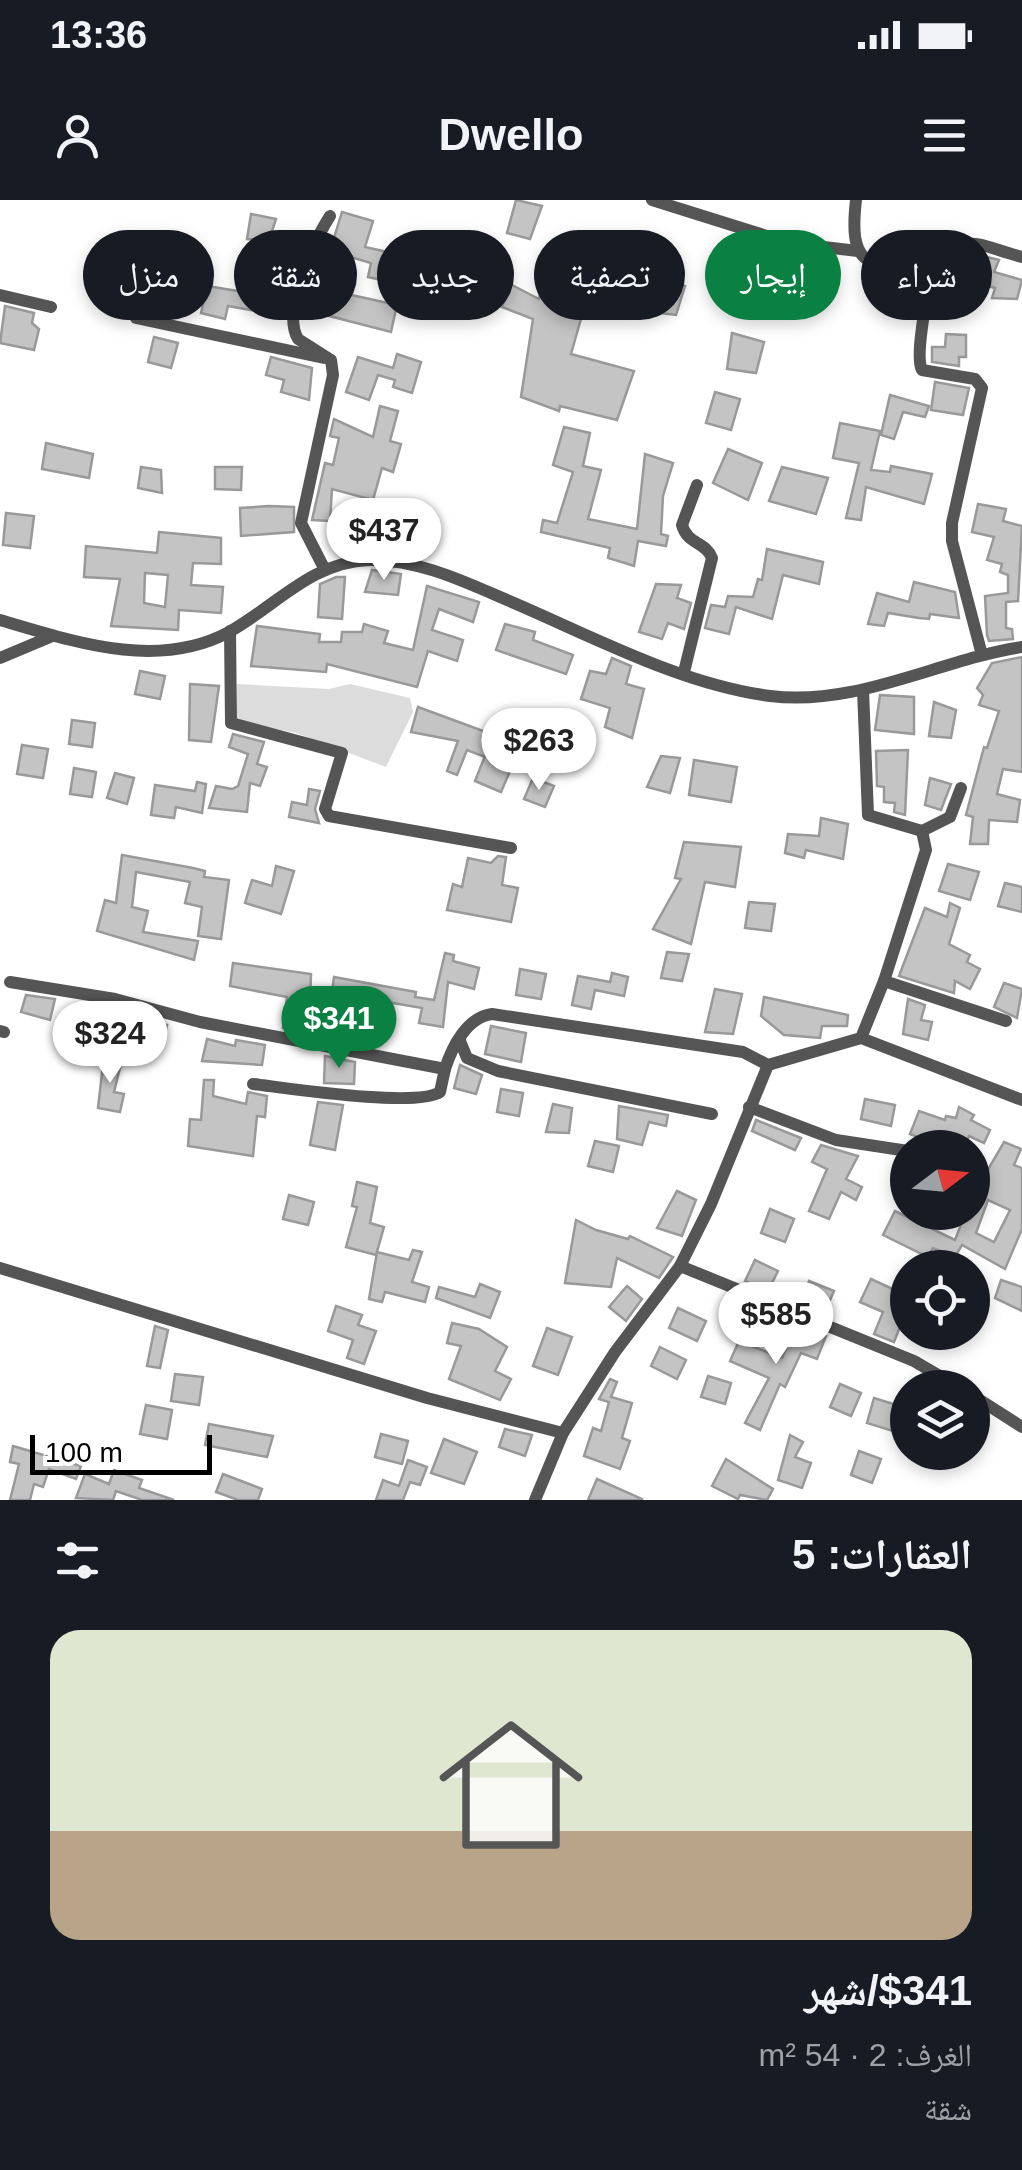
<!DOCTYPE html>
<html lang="ar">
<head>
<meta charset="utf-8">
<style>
  :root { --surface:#171b24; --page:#242831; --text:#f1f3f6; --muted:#9ea1a6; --accent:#0b8043 }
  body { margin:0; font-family:Arial,"Noto Naskh Arabic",sans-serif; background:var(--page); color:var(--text); direction:rtl; height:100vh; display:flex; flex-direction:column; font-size:38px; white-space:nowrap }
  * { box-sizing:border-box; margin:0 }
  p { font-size:32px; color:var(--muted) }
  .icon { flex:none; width:55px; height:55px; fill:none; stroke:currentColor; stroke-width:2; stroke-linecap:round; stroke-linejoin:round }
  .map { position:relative; height:1300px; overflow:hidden; direction:ltr }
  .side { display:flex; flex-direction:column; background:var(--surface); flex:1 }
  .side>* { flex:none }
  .guide { position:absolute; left:30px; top:30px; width:962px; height:90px; direction:rtl; display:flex; gap:20px }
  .needle { width:65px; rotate:74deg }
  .buttons { position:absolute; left:890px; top:930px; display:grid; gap:20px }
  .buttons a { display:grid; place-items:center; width:100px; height:100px; border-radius:50%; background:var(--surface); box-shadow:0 5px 15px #0003; font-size:50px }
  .scale { position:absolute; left:30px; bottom:25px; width:182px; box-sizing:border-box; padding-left:10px; border:5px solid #000; border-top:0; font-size:28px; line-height:35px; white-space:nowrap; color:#000; -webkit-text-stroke:8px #fff; paint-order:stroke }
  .price { position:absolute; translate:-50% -85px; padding:0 22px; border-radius:35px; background:#fff; color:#222; font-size:32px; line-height:65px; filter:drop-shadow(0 2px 5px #0008) }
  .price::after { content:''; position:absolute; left:50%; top:60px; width:30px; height:22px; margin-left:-15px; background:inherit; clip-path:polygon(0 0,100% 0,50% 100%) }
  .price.active { background:var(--accent); color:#fff }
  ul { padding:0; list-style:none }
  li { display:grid; align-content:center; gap:20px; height:530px; padding:0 50px }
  li span { display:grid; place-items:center; height:310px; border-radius:30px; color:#555 }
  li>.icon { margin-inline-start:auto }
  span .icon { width:180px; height:180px; fill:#fffc; stroke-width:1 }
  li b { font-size:42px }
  h2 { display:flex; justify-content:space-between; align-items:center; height:120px; padding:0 50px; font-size:42px }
  .chip { padding:0 35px; border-radius:45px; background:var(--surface); box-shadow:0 5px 15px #0003; font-size:35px; line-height:90px }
  .chip.active { background:var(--accent); color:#fff }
  .status { display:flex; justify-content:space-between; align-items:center; height:70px; padding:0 50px; background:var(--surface); direction:ltr }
  .status svg { height:28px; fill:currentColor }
  header { display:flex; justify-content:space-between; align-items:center; height:130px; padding:0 50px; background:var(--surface); font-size:45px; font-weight:700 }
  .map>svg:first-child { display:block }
  .green { fill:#dcdcdc }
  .building { fill:#c4c4c4; stroke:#999; stroke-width:2.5; fill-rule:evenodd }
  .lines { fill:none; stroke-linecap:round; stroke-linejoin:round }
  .minor { stroke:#555; stroke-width:12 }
</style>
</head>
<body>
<div class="status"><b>13:36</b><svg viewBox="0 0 49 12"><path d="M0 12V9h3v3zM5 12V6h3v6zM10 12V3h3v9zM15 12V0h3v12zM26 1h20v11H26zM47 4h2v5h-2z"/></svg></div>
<header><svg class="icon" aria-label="menu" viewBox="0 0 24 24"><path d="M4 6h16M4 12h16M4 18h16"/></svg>Dwello<svg class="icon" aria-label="person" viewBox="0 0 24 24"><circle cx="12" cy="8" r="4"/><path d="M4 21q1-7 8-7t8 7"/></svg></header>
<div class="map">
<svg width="1022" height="1300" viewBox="0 0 1022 1300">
  <rect width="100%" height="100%" fill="#fff"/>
  <polygon class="green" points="237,484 329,489 350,484 410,498 413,512 386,567 296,533 236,521"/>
  <g class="building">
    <polygon points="516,0 542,6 530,39 507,33"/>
    <polygon points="342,12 373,21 365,47 401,55 395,83 368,77 371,63 330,51"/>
    <polygon points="251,14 276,19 269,40 247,39"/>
    <polygon points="978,55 999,60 994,72 1022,80 1017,99 992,98 995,88 968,81"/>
    <polygon points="256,58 292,64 284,116 228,106 225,119 201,113 207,86 244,92 246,81 252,82"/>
    <polygon points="420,63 440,68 429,116 408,111"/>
    <polygon points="659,82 685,86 676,115 651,112"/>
    <polygon points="510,84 539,99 542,84 570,87 569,95 588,94 571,154 634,171 617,220 560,206 559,211 521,197 533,119 502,107"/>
    <polygon points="315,87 397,105 391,132 310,111"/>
    <polygon points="5,106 34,113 32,123 39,129 34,150 0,143"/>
    <polygon points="732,133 764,142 756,173 727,169"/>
    <polygon points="946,134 966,135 966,157 959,157 959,166 932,162 932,147 945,147"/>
    <polygon points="154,137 178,143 171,168 148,162"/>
    <polygon points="397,154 421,162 412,193 393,187 395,180 378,175 369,200 346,192 358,157 393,168"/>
    <polygon points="271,157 312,168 309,200 281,192 284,180 266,175"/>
    <polygon points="935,182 969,188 963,215 931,210"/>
    <polygon points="715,192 740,199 731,230 706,223"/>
    <polygon points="890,195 929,206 925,217 903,212 894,239 881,235"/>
    <polygon points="380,206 398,211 390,241 401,244 393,272 382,268 373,300 332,289 330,321 312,320 325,263 333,265 339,238 330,236 334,219 373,237"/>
    <polygon points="840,223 880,231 871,270 890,272 891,266 932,274 924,304 866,287 861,320 846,318 859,263 833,258"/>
    <polygon points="564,227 590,233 583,266 601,270 588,319 637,329 645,254 673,263 663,296 661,334 668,336 666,346 638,341 634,366 608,358 610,348 541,332 543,320 557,323 573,272 553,265"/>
    <polygon points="46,243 93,254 89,278 42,269"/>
    <polygon points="728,249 762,263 748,300 713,283"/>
    <polygon points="141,267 161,270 162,293 138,288"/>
    <polygon points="215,267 242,267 241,290 215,289"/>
    <polygon points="782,267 828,278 816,314 769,301"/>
    <polygon points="978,304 1006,309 1003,321 1022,326 1018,401 1006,402 1006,428 1012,429 1013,439 989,441 987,435 985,396 1008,393 1008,375 1000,372 1002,364 987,360 994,337 972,332"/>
    <polygon points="269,306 294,307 294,332 241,336 240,308"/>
    <polygon points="6,313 34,316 30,348 3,345"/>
    <path d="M159 332 221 338V364L193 363 191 385 223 387 221 413 179 410 178 430 111 426 120 379 84 377 86 346 157 353ZM145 373 168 375 165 407 144 403Z"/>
    <polygon points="767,349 823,362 819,384 783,375 772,419 736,407 729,434 705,428 711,405 725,407 728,396 753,397 758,379 762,380"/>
    <polygon points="372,370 401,374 398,395 365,392"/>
    <polygon points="336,377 345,377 342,419 318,417 320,384"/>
    <polygon points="914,382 955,392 959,418 930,414 929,419 919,418 888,413 884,426 868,424 877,393 909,402"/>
    <polygon points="656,384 681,385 677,398 691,403 684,429 668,423 662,439 639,432"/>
    <polygon points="427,386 479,402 473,422 439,409 432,430 463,440 457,461 428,451 417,487 327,464 326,472 251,466 257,426 320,434 319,442 341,442 342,432 362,432 364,424 388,431 384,443 413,450"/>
    <polygon points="505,424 535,432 533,440 573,455 566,474 496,450"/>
    <polygon points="1022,457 1022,572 1003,569 997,594 1020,600 1017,622 989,620 988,644 970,644 973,617 966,615 984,547 987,548 999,511 979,505 983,495 977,488 992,463"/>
    <polygon points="612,458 631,466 626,484 644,489 632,538 605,527 610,508 581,499 590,471 606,474"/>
    <polygon points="140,471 165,476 160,499 135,494"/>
    <polygon points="190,484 219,486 211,542 189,540"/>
    <polygon points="880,495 914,497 914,534 875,530"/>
    <polygon points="934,502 956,510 951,538 929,536"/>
    <polygon points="418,507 494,535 485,557 467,550 457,575 447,571 458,541 411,532"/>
    <polygon points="529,512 548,517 546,531 558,536 549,562 528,556 518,537"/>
    <polygon points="72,520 95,523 92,547 69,544"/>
    <polygon points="233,534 264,542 257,564 267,567 260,586 250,583 247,612 209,608 216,586 232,589 238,586 248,554 229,547"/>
    <polygon points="22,545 48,549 43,578 17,574"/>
    <polygon points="908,550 905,615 894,612 895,603 884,602 884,587 877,586 876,551"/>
    <polygon points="487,551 514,562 501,592 475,581"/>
    <polygon points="661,556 680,558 670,593 647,587"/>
    <polygon points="694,560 737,567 731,602 689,595"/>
    <polygon points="74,568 96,572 92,597 70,594"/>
    <polygon points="115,573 134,578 127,604 107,598"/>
    <polygon points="533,578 554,586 545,607 524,599"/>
    <polygon points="930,578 951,584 941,610 925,605"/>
    <polygon points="197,582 206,584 202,613 176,607 174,618 151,615 155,585 195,591"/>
    <polygon points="309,589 320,591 315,609 319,623 289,617 292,602 307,605"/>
    <polygon points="821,618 848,624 843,659 806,650 804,658 785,653 788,634 819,636"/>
    <polygon points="684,642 741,647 735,687 705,682 691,744 653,729 681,679 675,678"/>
    <polygon points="122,655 193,668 205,671 204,677 229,680 221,739 198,736 202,707 185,703 190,682 136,672 132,707 148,711 143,732 198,741 194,760 97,731 105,700 116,703"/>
    <polygon points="498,656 506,657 502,685 518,688 511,722 447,710 453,684 462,687 468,658 491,663"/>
    <polygon points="948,664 979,672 970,700 939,691"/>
    <polygon points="276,666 294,671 281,714 245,703 252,680 272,686"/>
    <polygon points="1005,683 1022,687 1022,712 998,706"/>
    <polygon points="749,702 775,704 771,731 745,728"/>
    <polygon points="950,703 960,708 949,744 970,755 967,762 980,769 970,789 955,781 954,793 899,776 925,708 947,717"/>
    <polygon points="667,752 689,754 682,781 661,778"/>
    <polygon points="445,753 454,755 453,761 479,768 474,789 448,782 443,827 419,823 422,808 387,802 385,808 331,799 334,777 416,792 415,797 434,800"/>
    <polygon points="233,763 311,774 310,809 297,809 295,830 283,828 287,797 230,786"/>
    <polygon points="520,769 546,774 541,799 516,795"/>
    <polygon points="612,773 628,777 624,796 595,790 591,809 572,805 578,776 610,782"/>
    <polygon points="1004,783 1022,789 1017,818 994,807"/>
    <polygon points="715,789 742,794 733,834 705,832"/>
    <polygon points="26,795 55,799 50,820 21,812"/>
    <polygon points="764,797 848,815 847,826 822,826 820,838 784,835 761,816"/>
    <polygon points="908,799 925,805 921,820 932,822 928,840 903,834"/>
    <polygon points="123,813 167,825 160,852 140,847 143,834 120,827"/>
    <polygon points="491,826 526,833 521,862 485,854"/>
    <polygon points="207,839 235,846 236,840 265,845 262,865 202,861"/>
    <polygon points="104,856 122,860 114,892 124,894 120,912 98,908"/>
    <polygon points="325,856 355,862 354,884 324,883"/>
    <polygon points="460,865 482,875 476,894 454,888"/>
    <polygon points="204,880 214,880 213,896 246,904 248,892 267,896 265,917 257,916 253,956 188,946 190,919 201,920"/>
    <polygon points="501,889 523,893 519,916 497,912"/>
    <polygon points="865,899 895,905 891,926 861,919"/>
    <polygon points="318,902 343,905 335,950 310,945"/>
    <polygon points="553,904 572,908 569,933 546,932"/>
    <polygon points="619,906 668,915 666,926 649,922 642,945 617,939"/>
    <polygon points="959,907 974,915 971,920 990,930 984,943 969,936 965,948 945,948 910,934 919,911 945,920 946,916 956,918"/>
    <polygon points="756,920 801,938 795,950 752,931"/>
    <polygon points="595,941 619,946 613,972 588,966"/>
    <path d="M1004 942 1021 949 1014 965 1022 968V1029L1005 1069 962 1045 949 1067 944 1064 948 1054 933 1048 928 1057 883 1035 895 1011 955 1040 962 1022 940 1012H972V997ZM988 1000 1010 1010 994 1042 976 1033Z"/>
    <polygon points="821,945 858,956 846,979 862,987 856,1000 841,992 829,1019 809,1011 827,969 812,962"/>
    <polygon points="357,982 377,987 370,1023 384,1027 376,1055 346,1047 357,1007 352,1006"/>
    <polygon points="677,991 696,1000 682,1036 657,1028"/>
    <polygon points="289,995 314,1002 308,1025 283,1019"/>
    <polygon points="770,1009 794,1019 785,1042 761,1033"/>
    <polygon points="576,1020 596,1030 628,1039 630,1036 673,1057 659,1078 617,1058 611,1087 565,1083"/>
    <polygon points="413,1050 422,1052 412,1082 429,1087 425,1102 385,1092 382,1102 369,1099 377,1052 409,1060"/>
    <polygon points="755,1060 778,1071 768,1091 745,1081"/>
    <polygon points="871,1079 908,1096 908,1121 903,1119 894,1142 874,1134 883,1112 860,1102"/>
    <polygon points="1001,1080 1022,1087 1022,1111 995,1098"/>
    <polygon points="809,1081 834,1091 824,1114 800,1104"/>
    <polygon points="480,1084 500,1092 490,1118 436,1098 439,1087 475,1097"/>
    <polygon points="627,1086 642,1099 626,1121 609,1107"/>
    <polygon points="336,1106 362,1115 358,1125 376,1131 364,1164 347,1158 353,1140 328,1131"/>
    <polygon points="678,1108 706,1121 697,1141 669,1128"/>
    <polygon points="452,1123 479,1129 507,1147 495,1171 511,1179 500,1200 449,1179 461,1146 447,1143"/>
    <polygon points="796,1124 826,1136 817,1159 801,1153 785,1187 780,1184 760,1230 745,1223 769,1178 730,1161 739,1141 782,1158"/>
    <polygon points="155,1126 168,1130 160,1168 147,1166"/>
    <polygon points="547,1128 572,1137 558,1175 533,1166"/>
    <polygon points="660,1147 686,1160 677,1179 651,1166"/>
    <polygon points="175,1174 203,1177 199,1205 171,1201"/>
    <polygon points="708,1176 731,1183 725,1204 701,1197"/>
    <polygon points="610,1179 617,1182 611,1197 632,1203 622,1238 630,1241 620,1269 584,1256 593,1228 601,1231 609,1202 599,1199"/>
    <polygon points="840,1184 861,1193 851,1216 830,1207"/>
    <polygon points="874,1198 903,1207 896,1232 867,1223"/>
    <polygon points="146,1205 172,1210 167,1239 140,1234"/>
    <polygon points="209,1224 273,1236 267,1257 205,1245"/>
    <polygon points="505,1229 532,1235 525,1256 499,1247"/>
    <polygon points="381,1234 408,1241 402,1264 375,1257"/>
    <polygon points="790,1235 803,1242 795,1257 811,1263 802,1288 778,1280"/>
    <polygon points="444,1239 477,1252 464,1284 431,1273"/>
    <polygon points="13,1246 81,1266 76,1279 49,1269 43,1287 34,1284 30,1300 10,1300 19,1264 10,1262"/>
    <polygon points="859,1251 881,1259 872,1283 851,1275"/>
    <polygon points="726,1259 773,1289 767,1300 740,1295 738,1299 712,1286"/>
    <polygon points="408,1260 427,1267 420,1285 410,1282 403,1300 376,1300 383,1280 399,1286"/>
    <polygon points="114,1270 142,1280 139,1288 174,1300 142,1300 116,1291 113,1300 76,1298 85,1274 109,1284"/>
    <polygon points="223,1274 262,1289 258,1300 238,1300 216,1292"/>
    <polygon points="597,1279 642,1299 642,1300 588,1300"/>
  </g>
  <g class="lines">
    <g class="minor">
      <polyline points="652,0 789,43 858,51"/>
      <path d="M856 0C848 70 869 65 929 71"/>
      <polyline points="0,95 51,107"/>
      <polyline points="136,118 324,158"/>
      <path d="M325 370 301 323 333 175 331 160 298 139C281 111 314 41 330 16"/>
      <path d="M0 420C72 441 157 471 229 432 276 406 311 362 369 360 417 359 463 381 507 400 590 435 679 484 770 496 857 507 938 460 1022 447"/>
      <polyline points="230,431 231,523 342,553 325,609 329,616 511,648"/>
      <path d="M982 455 952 341V323L982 188 975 179 922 170C914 155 929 94 929 71 967 30 973 44 1022 57"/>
      <polyline points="0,458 50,437"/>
      <path d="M684 472 712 358C706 342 687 344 682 325L697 285"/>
      <polyline points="922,631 950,617 961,588"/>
      <polyline points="884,781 1006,821"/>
      <path d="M10 782 115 799 200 822 445 869C452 847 467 817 492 814L743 852 768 865 861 838 884 781 926 650 922 631 868 615 863 490"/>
      <polyline points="0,831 4,832"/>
      <polyline points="861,838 1022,900"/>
      <polyline points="460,841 467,858 498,871 712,914"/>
      <path d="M253 884C287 888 416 908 440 892L445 869"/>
      <polyline points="749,907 836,940 908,951"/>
      <polyline points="680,1066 914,1161 960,1188"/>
      <polyline points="0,1068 427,1198 563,1233"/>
      <polyline points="972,1195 1022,1227"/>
      <polyline points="535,1300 563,1233 615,1152 680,1066 711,1004 768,865"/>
    </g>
  </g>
</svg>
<div class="buttons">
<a><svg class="needle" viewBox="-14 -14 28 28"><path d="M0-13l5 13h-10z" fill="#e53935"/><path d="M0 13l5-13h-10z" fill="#9ea1a6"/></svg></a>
<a><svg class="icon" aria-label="locate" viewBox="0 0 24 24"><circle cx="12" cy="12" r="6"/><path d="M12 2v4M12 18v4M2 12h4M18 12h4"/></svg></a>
<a><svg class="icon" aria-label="layers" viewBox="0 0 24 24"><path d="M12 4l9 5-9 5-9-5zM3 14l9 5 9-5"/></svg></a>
</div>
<div class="scale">100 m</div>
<b class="price" style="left:384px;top:383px">$437</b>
<b class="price" style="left:539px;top:593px">$263</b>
<b class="price active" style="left:339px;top:871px">$341</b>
<b class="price" style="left:110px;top:886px">$324</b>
<b class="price" style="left:776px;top:1167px">$585</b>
<div class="guide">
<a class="chip">شراء</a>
<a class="chip active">إيجار</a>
<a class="chip">تصفية</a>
<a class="chip">جديد</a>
<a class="chip">شقة</a>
<a class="chip">منزل</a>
</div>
</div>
<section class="side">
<h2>العقارات: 5<svg class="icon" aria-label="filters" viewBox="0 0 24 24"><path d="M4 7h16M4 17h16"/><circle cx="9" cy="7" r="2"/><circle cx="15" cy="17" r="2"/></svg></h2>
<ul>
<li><span style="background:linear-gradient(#dfe7d0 65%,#b9a48a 0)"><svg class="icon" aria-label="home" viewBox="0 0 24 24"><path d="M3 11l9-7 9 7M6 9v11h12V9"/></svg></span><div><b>$341/شهر</b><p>الغرف: 2 · 54 m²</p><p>شقة</p></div></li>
</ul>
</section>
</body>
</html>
